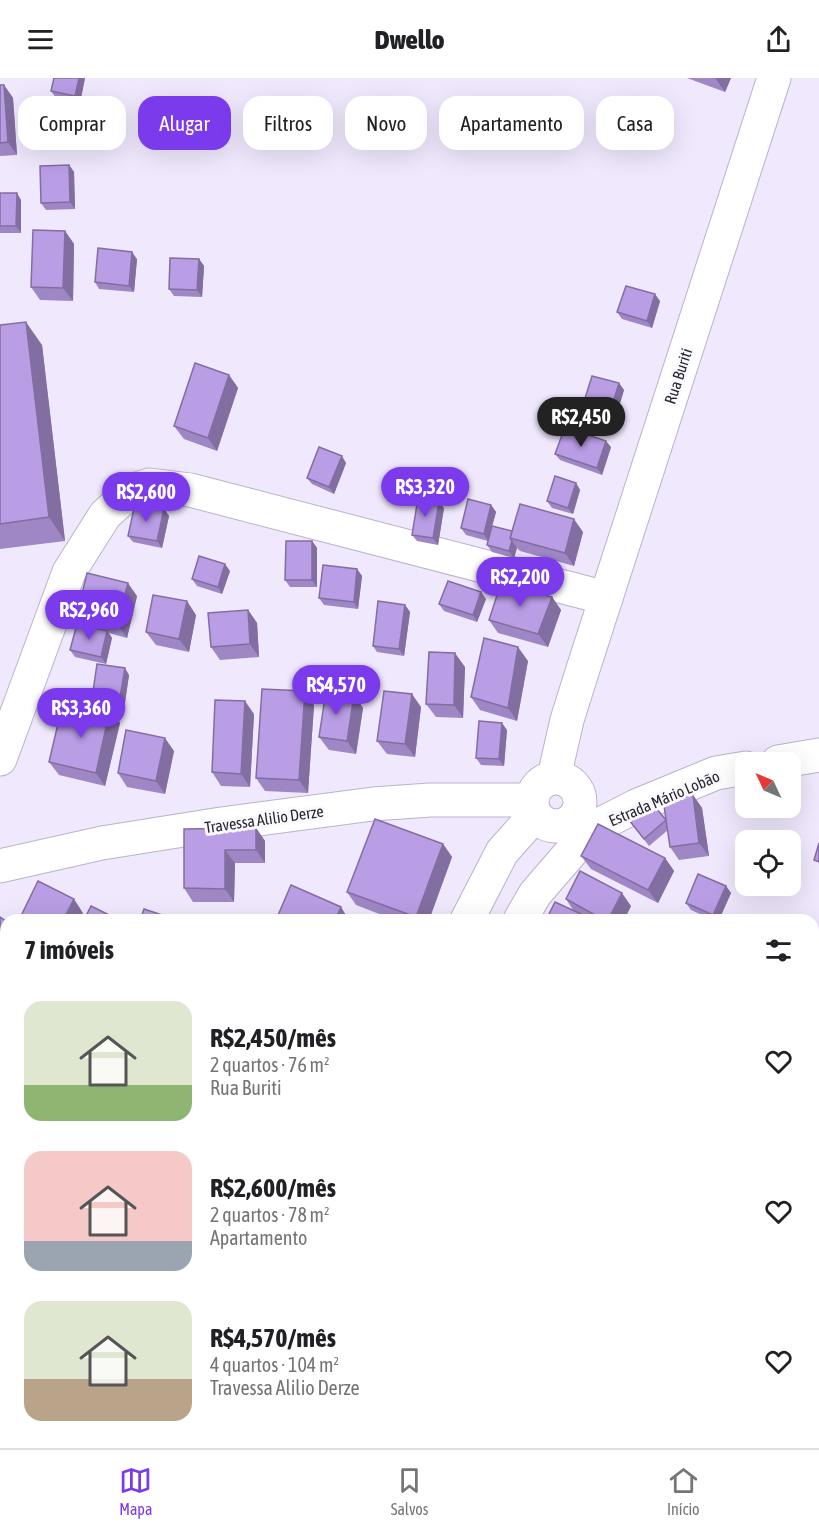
<!DOCTYPE html>
<html lang="pt">
<head>
<meta charset="utf-8">
<style>
  :root { --surface:#fff; --page:#f2f2f2; --text:#202124; --muted:#757577; --line:#e0e0e0; --accent:#7c3aed }
  body { margin:0; font-family:"Asap Condensed",sans-serif; background:var(--page); color:var(--text); height:100vh; display:flex; flex-direction:column; font-size:22px; white-space:nowrap }
  * { box-sizing:border-box; margin:0 }
  p { font-size:20px; color:var(--muted) }
  .icon { flex:none; width:33px; height:33px; fill:none; stroke:currentColor; stroke-width:2; stroke-linecap:round; stroke-linejoin:round }
  .map { position:relative; flex:1; overflow:hidden }
  .side { position:absolute; left:0px; top:836px; width:819px; height:536px; display:flex; flex-direction:column; background:var(--surface); border-radius:18px 18px 0 0; box-shadow:0 6px 24px #0002 }
  .side>* { flex:none }
  .hud { position:absolute; left:18px; top:18px; width:783px; height:54px; display:flex; gap:12px }
  .needle { width:39px; rotate:314deg }
  .tools { position:absolute; left:735px; top:674px; display:grid; gap:12px }
  .tools a { display:grid; place-items:center; width:66px; height:66px; border-radius:12px; background:var(--surface); box-shadow:0 6px 24px #0002; font-size:30px }
  .price { position:absolute; translate:-50% -51px; padding:0 14px; border-radius:21px; background:var(--accent); color:#fff; font-size:20px; line-height:39px; filter:drop-shadow(0 2px 3px #0008) }
  .price::after { content:''; position:absolute; left:50%; top:36px; width:18px; height:14px; margin-left:-9px; background:inherit; clip-path:polygon(0 0,100% 0,50% 100%) }
  .price.on { background:#222; color:#fff }
  ul { padding:0; list-style:none }
  li { display:flex; align-items:center; gap:18px; height:150px; padding:0 24px }
  li span { display:grid; place-items:center; flex:none; width:168px; height:120px; border-radius:18px; color:#555 }
  li>.icon { margin-inline-start:auto }
  span .icon { width:72px; height:72px; fill:#fffc; stroke-width:1 }
  li b { font-size:26px }
  h2 { display:flex; justify-content:space-between; align-items:center; height:72px; padding:0 24px; font-size:26px }
  .chip { padding:0 21px; border-radius:18px; background:var(--surface); box-shadow:0 6px 24px #0002; font-size:21px; line-height:54px }
  .chip.on { background:var(--accent); color:#fff }
  header { display:flex; justify-content:space-between; align-items:center; height:78px; padding:0 24px; background:var(--surface); font-size:27px; font-weight:800 }
  .dock { display:flex; justify-content:space-around; align-items:center; height:84px; border-top:2px solid var(--line); background:var(--surface); font-size:16px; color:var(--muted) }
  .dock a { display:grid; justify-items:center; gap:3px }
  .dock .on { color:var(--accent) }
  .map>svg:first-child { display:block }
  .lines { fill:none; stroke-linecap:round; stroke-linejoin:round }
  .minor-casing { stroke:#bbb2cb; stroke-width:35 }
  .tertiary-casing { stroke:#bbb2cb; stroke-width:35 }
  .minor { stroke:#fff; stroke-width:33 }
  .tertiary { stroke:#fff; stroke-width:33 }
  .wall { fill:#9f87c5 }
  .shaded-wall { fill:#826ea0 }
  .building { fill:#b99de5; stroke:#826ea0; stroke-width:1.5 }
  .labels { text-anchor:middle; dominant-baseline:central; stroke-width:6; stroke-linejoin:round; paint-order:stroke }
  .street-label { font-size:16px; fill:#2b2731; stroke:#faf9fe }
</style>
</head>
<body>
<header><svg class="icon" aria-label="menu" viewBox="0 0 24 24"><path d="M4 6h16M4 12h16M4 18h16"/></svg>Dwello<svg class="icon" aria-label="share" viewBox="0 0 24 24"><path d="M12 15V3M7 8l5-5 5 5M5 13v7h14v-7"/></svg></header>
<div class="map">
<svg width="819" height="1370" viewBox="0 0 819 1370">
  <rect width="100%" height="100%" fill="#f0e8fd"/>
  <g class="lines">
    <g class="minor-casing">
      <g id="minor">
        <polyline points="0,681 69,494 105,437 131,413 149,407 190,412 606,520"/>
        <polyline points="554,699 567,642 583,591 774,0"/>
        <circle cx="556" cy="724" r="24"/>
        <polyline points="0,788 102,765 221,746 373,726 430,722 531,722"/>
        <polyline points="467,842 502,774 535,737"/>
        <polyline points="0,954 6,958"/>
        <polyline points="0,1340 6,1341"/>
        <polyline points="118,1365 134,1370"/>
      </g>
    </g>
    <g class="tertiary-casing">
      <g id="tertiary">
        <polyline points="778,684 819,677"/>
        <polyline points="520,842 535,816 591,751 636,728 716,695 746,690"/>
        <polyline points="246,1370 248,1365"/>
      </g>
    </g>
    <use href="#minor" class="minor"/>
    <use href="#tertiary" class="tertiary"/>
  </g>
  <g class="wall">
    <polygon points="85,0 80,25 56,20 51,13"/>
    <polygon points="687,0 731,0 725,14"/>
    <polygon points="0,7 4,7 13,20 17,77 0,78"/>
    <polygon points="69,87 74,94 75,131 46,132 41,125"/>
    <polygon points="0,115 21,122 21,155 0,155"/>
    <polygon points="65,153 74,166 73,223 40,222 31,209"/>
    <polygon points="137,181 134,214 99,211 95,204"/>
    <polygon points="199,181 204,188 202,219 174,218 169,211"/>
    <polygon points="660,223 652,250 622,241 617,234"/>
    <polygon points="0,247 42,267 65,463 0,471"/>
    <polygon points="229,297 238,310 217,373 184,361 174,348"/>
    <polygon points="619,305 624,312 614,345 587,336 582,330"/>
    <polygon points="611,369 602,397 560,382 555,376"/>
    <polygon points="346,385 334,416 312,406 307,400"/>
    <polygon points="576,405 580,412 573,436 552,430 547,423"/>
    <polygon points="491,427 496,434 492,448 512,453 583,454 574,488 520,473 517,470 514,480 492,474 487,467 488,463 466,457 461,450"/>
    <polygon points="444,430 438,467 417,463 412,457"/>
    <polygon points="164,431 169,438 162,470 133,464 128,458"/>
    <polygon points="312,463 317,470 317,509 290,509 285,502"/>
    <polygon points="357,491 362,498 358,531 324,527 319,520"/>
    <polygon points="230,493 222,516 197,508 192,501"/>
    <polygon points="137,518 127,560 109,555 112,560 106,586 75,579 70,572 85,548 77,537"/>
    <polygon points="552,519 561,532 548,569 498,555 489,542"/>
    <polygon points="486,521 477,544 444,533 439,526"/>
    <polygon points="405,527 410,534 404,578 377,574 373,568"/>
    <polygon points="248,532 257,545 259,579 220,582 211,569"/>
    <polygon points="196,537 189,574 156,567 146,554"/>
    <polygon points="528,583 517,643 480,632 471,619"/>
    <polygon points="465,589 463,640 436,639 426,626"/>
    <polygon points="129,597 123,638 115,637 120,645 105,708 59,697 49,684 80,641 91,627"/>
    <polygon points="354,617 363,630 356,676 329,672 319,659"/>
    <polygon points="314,627 308,715 265,713 256,700"/>
    <polygon points="421,629 415,679 387,676 377,663"/>
    <polygon points="254,636 250,709 221,708 212,694"/>
    <polygon points="507,652 504,688 481,687 476,680"/>
    <polygon points="174,673 165,716 127,709 118,695"/>
    <polygon points="693,717 702,730 709,778 679,782 670,769 668,752 649,768 629,742 666,743"/>
    <polygon points="256,750 265,763 265,785 235,785 234,824 193,824 184,810 184,751"/>
    <polygon points="443,766 452,779 429,842 395,842 356,827 347,814"/>
    <polygon points="581,778 665,780 674,793 658,825 591,791"/>
    <polygon points="726,808 731,815 719,842 713,842 691,832 686,825"/>
    <polygon points="566,821 631,828 624,842 546,842 573,832"/>
    <polygon points="813,863 819,865 819,923 813,921"/>
    <polygon points="6,1034 6,1122 0,1119 0,1045"/>
    <polygon points="813,1305 819,1307 819,1362 813,1361"/>
    <polygon points="581,1365 674,1365 673,1370 589,1370 584,1369"/>
    <polygon points="707,1365 748,1365 747,1370 723,1370 709,1368"/>
    <polygon points="775,1365 787,1365 786,1368"/>
    <polygon points="565,1366 564,1370 525,1370 523,1367"/>
  </g>
  <g class="shaded-wall">
    <polygon points="79,0 85,0 80,25 75,18"/>
    <polygon points="716,0 731,0 725,14 716,1"/>
    <polygon points="4,7 13,20 17,77 8,64"/>
    <polygon points="69,87 74,94 75,131 70,124"/>
    <polygon points="17,115 21,122 21,155 16,148"/>
    <polygon points="65,153 74,166 73,223 63,210"/>
    <polygon points="132,174 137,181 134,214 129,208"/>
    <polygon points="199,181 204,188 202,219 197,212"/>
    <polygon points="655,216 660,223 652,250 647,243"/>
    <polygon points="26,244 42,267 65,463 49,439"/>
    <polygon points="229,297 238,310 217,373 208,360"/>
    <polygon points="619,305 624,312 614,345 609,338"/>
    <polygon points="606,363 611,369 602,397 597,390"/>
    <polygon points="342,378 346,385 334,416 329,409"/>
    <polygon points="576,405 580,412 573,436 568,430"/>
    <polygon points="439,424 444,430 438,467 433,460"/>
    <polygon points="491,427 496,434 488,463 484,456"/>
    <polygon points="164,431 169,438 162,470 157,463"/>
    <polygon points="574,441 583,454 574,488 565,475"/>
    <polygon points="312,463 317,470 317,509 312,502"/>
    <polygon points="512,463 517,470 514,480 509,473"/>
    <polygon points="225,486 230,493 222,516 218,509"/>
    <polygon points="357,491 362,498 358,531 354,524"/>
    <polygon points="128,505 137,518 127,560 117,546"/>
    <polygon points="481,514 486,521 477,544 473,537"/>
    <polygon points="552,519 561,532 548,569 538,556"/>
    <polygon points="187,523 196,537 189,574 179,561"/>
    <polygon points="405,527 410,534 404,578 399,571"/>
    <polygon points="248,532 257,545 259,579 250,566"/>
    <polygon points="107,553 112,560 106,586 101,579"/>
    <polygon points="518,569 528,583 517,643 508,630"/>
    <polygon points="455,575 465,589 463,640 454,627"/>
    <polygon points="125,590 129,597 123,638 118,631"/>
    <polygon points="305,613 314,627 308,715 299,702"/>
    <polygon points="412,616 421,629 415,679 405,666"/>
    <polygon points="354,617 363,630 356,676 347,663"/>
    <polygon points="245,623 254,636 250,709 241,696"/>
    <polygon points="110,631 120,645 105,708 96,695"/>
    <polygon points="502,645 507,652 504,688 499,681"/>
    <polygon points="165,660 174,673 165,716 156,703"/>
    <polygon points="693,717 702,730 709,778 699,765"/>
    <polygon points="256,750 265,763 265,785 256,772"/>
    <polygon points="443,766 452,779 429,842 417,842 416,839"/>
    <polygon points="225,772 235,785 234,824 225,811"/>
    <polygon points="665,780 674,793 658,825 648,812"/>
    <polygon points="726,808 731,815 719,842 717,842 713,837"/>
    <polygon points="622,815 631,828 624,842 608,842"/>
    <polygon points="74,821 83,835 79,842 63,842"/>
    <polygon points="341,829 349,842 335,842"/>
    <polygon points="6,844 6,874 0,884 0,855"/>
    <polygon points="507,1365 520,1365 519,1370 506,1370"/>
    <polygon points="559,1365 564,1365 564,1370 558,1370"/>
    <polygon points="607,1365 617,1365 611,1366 614,1370 611,1370"/>
    <polygon points="662,1365 674,1365 673,1370 661,1370"/>
    <polygon points="740,1365 748,1365 747,1370 744,1370"/>
  </g>
  <g class="building">
    <polygon points="54,0 79,0 75,18 51,13"/>
    <polygon points="0,7 4,7 8,64 0,65"/>
    <polygon points="69,87 70,124 41,125 40,88"/>
    <polygon points="0,115 17,115 16,148 0,148"/>
    <polygon points="33,152 65,153 63,210 31,209"/>
    <polygon points="98,170 132,174 129,208 95,204"/>
    <polygon points="170,180 199,181 197,212 169,211"/>
    <polygon points="626,208 655,216 647,243 617,234"/>
    <polygon points="26,244 49,439 0,446 0,247"/>
    <polygon points="195,285 229,297 208,360 174,348"/>
    <polygon points="592,298 619,305 609,338 582,330"/>
    <polygon points="565,349 606,363 597,390 555,376"/>
    <polygon points="319,369 342,378 329,409 307,400"/>
    <polygon points="555,398 576,405 568,430 547,423"/>
    <polygon points="418,420 439,424 433,460 412,457"/>
    <polygon points="468,421 491,427 484,456 461,450"/>
    <polygon points="135,426 164,431 157,463 128,458"/>
    <polygon points="520,426 574,441 565,475 510,460"/>
    <polygon points="492,448 512,453 510,460 512,463 509,473 487,467"/>
    <polygon points="286,463 312,463 312,502 285,502"/>
    <polygon points="199,478 225,486 218,509 192,501"/>
    <polygon points="323,487 357,491 354,524 319,520"/>
    <polygon points="87,495 128,505 117,546 77,537"/>
    <polygon points="448,503 481,514 473,537 439,526"/>
    <polygon points="501,505 552,519 538,556 489,542"/>
    <polygon points="153,517 187,523 179,561 146,554"/>
    <polygon points="378,523 405,527 399,571 373,568"/>
    <polygon points="248,532 250,566 211,569 208,535"/>
    <polygon points="77,546 107,553 101,579 70,572"/>
    <polygon points="484,560 518,569 508,630 471,619"/>
    <polygon points="429,574 455,575 454,627 426,626"/>
    <polygon points="97,586 125,590 118,631 91,627"/>
    <polygon points="262,611 305,613 299,702 256,700"/>
    <polygon points="326,613 354,617 347,663 319,659"/>
    <polygon points="384,613 412,616 405,666 377,663"/>
    <polygon points="215,622 245,623 241,696 212,694"/>
    <polygon points="83,625 110,631 96,695 49,684 60,637 80,641"/>
    <polygon points="479,643 502,645 499,681 476,680"/>
    <polygon points="126,652 165,660 156,703 118,695"/>
    <polygon points="693,717 699,765 670,769 663,721"/>
    <polygon points="651,724 666,742 644,761 629,742"/>
    <polygon points="375,741 443,766 416,839 347,814"/>
    <polygon points="598,746 665,780 648,812 581,778"/>
    <polygon points="256,750 256,772 225,772 225,811 184,810 184,751"/>
    <polygon points="819,765 819,784 814,782"/>
    <polygon points="580,793 622,815 608,842 604,842 566,821"/>
    <polygon points="698,796 726,808 713,837 686,825"/>
    <polygon points="38,803 74,821 63,842 19,842"/>
    <polygon points="291,807 341,829 335,842 276,842"/>
    <polygon points="555,824 594,842 546,842"/>
    <polygon points="91,828 119,842 84,842"/>
    <polygon points="144,831 165,838 163,842 140,842"/>
    <polygon points="0,839 6,843 0,855"/>
    <polygon points="813,863 819,865 819,913 813,911"/>
    <polygon points="6,1034 6,1114 0,1111 0,1045"/>
    <polygon points="6,1278 6,1292 2,1291"/>
    <polygon points="813,1305 819,1307 819,1351 813,1350"/>
    <polygon points="434,1365 507,1365 506,1370 433,1370"/>
    <polygon points="523,1365 559,1365 558,1370 540,1370 523,1367"/>
    <polygon points="612,1365 662,1365 661,1370 632,1370 611,1366"/>
  </g>
  <g class="labels">
    <g class="street-label">
      <text transform="translate(678 298) rotate(-72)">Rua Buriti</text>
      <text transform="translate(664 720) rotate(-23)">Estrada Mário Lobão</text>
      <text transform="translate(264 741) rotate(-8)">Travessa Alilio Derze</text>
    </g>
  </g>
</svg>
<div class="tools">
<a><svg class="needle" viewBox="-14 -14 28 28"><path d="M0-13l5 13h-10z" fill="#e53935"/><path d="M0 13l5-13h-10z" fill="#757577"/></svg></a>
<a><svg class="icon" aria-label="locate" viewBox="0 0 24 24"><circle cx="12" cy="12" r="6"/><path d="M12 2v4M12 18v4M2 12h4M18 12h4"/></svg></a>
</div>
<b class="price on" style="left:581px;top:370px">R$2,450</b>
<b class="price" style="left:425px;top:440px">R$3,320</b>
<b class="price" style="left:146px;top:445px">R$2,600</b>
<b class="price" style="left:520px;top:530px">R$2,200</b>
<b class="price" style="left:89px;top:563px">R$2,960</b>
<b class="price" style="left:336px;top:638px">R$4,570</b>
<b class="price" style="left:81px;top:661px">R$3,360</b>
<div class="hud">
<a class="chip">Comprar</a>
<a class="chip on">Alugar</a>
<a class="chip">Filtros</a>
<a class="chip">Novo</a>
<a class="chip">Apartamento</a>
<a class="chip">Casa</a>
</div>
<section class="side">
<h2>7 imóveis<svg class="icon" aria-label="filters" viewBox="0 0 24 24"><path d="M4 7h16M4 17h16"/><circle cx="9" cy="7" r="2"/><circle cx="15" cy="17" r="2"/></svg></h2>
<ul>
<li><span style="background:linear-gradient(#dfe7d0 70%,#8fb573 0)"><svg class="icon" aria-label="home" viewBox="0 0 24 24"><path d="M3 11l9-7 9 7M6 9v11h12V9"/></svg></span><div><b>R$2,450/mês</b><p>2 quartos · 76 m²</p><p>Rua Buriti</p></div><svg class="icon" aria-label="heart" viewBox="0 0 24 24"><path d="M12 20l-8-8c-3-5 5-10 8-4 3-6 11-1 8 4z"/></svg></li>
<li><span style="background:linear-gradient(#f6c9c9 75%,#9aa5b1 0)"><svg class="icon" aria-label="home" viewBox="0 0 24 24"><path d="M3 11l9-7 9 7M6 9v11h12V9"/></svg></span><div><b>R$2,600/mês</b><p>2 quartos · 78 m²</p><p>Apartamento</p></div><svg class="icon" aria-label="heart" viewBox="0 0 24 24"><path d="M12 20l-8-8c-3-5 5-10 8-4 3-6 11-1 8 4z"/></svg></li>
<li><span style="background:linear-gradient(#dfe7d0 65%,#b9a48a 0)"><svg class="icon" aria-label="home" viewBox="0 0 24 24"><path d="M3 11l9-7 9 7M6 9v11h12V9"/></svg></span><div><b>R$4,570/mês</b><p>4 quartos · 104 m²</p><p>Travessa Alilio Derze</p></div><svg class="icon" aria-label="heart" viewBox="0 0 24 24"><path d="M12 20l-8-8c-3-5 5-10 8-4 3-6 11-1 8 4z"/></svg></li>
</ul>
</section>
</div>
<nav class="dock">
<a class="on"><svg class="icon" aria-label="map" viewBox="0 0 24 24"><path d="M3 6l6-2 6 2 6-2v14l-6 2-6-2-6 2zM9 4v14M15 6v14"/></svg>Mapa</a>
<a><svg class="icon" aria-label="saved" viewBox="0 0 24 24"><path d="M7 4h10v16l-5-4-5 4z"/></svg>Salvos</a>
<a><svg class="icon" aria-label="home" viewBox="0 0 24 24"><path d="M3 11l9-7 9 7M6 9v11h12V9"/></svg>Início</a>
</nav>
</body>
</html>
